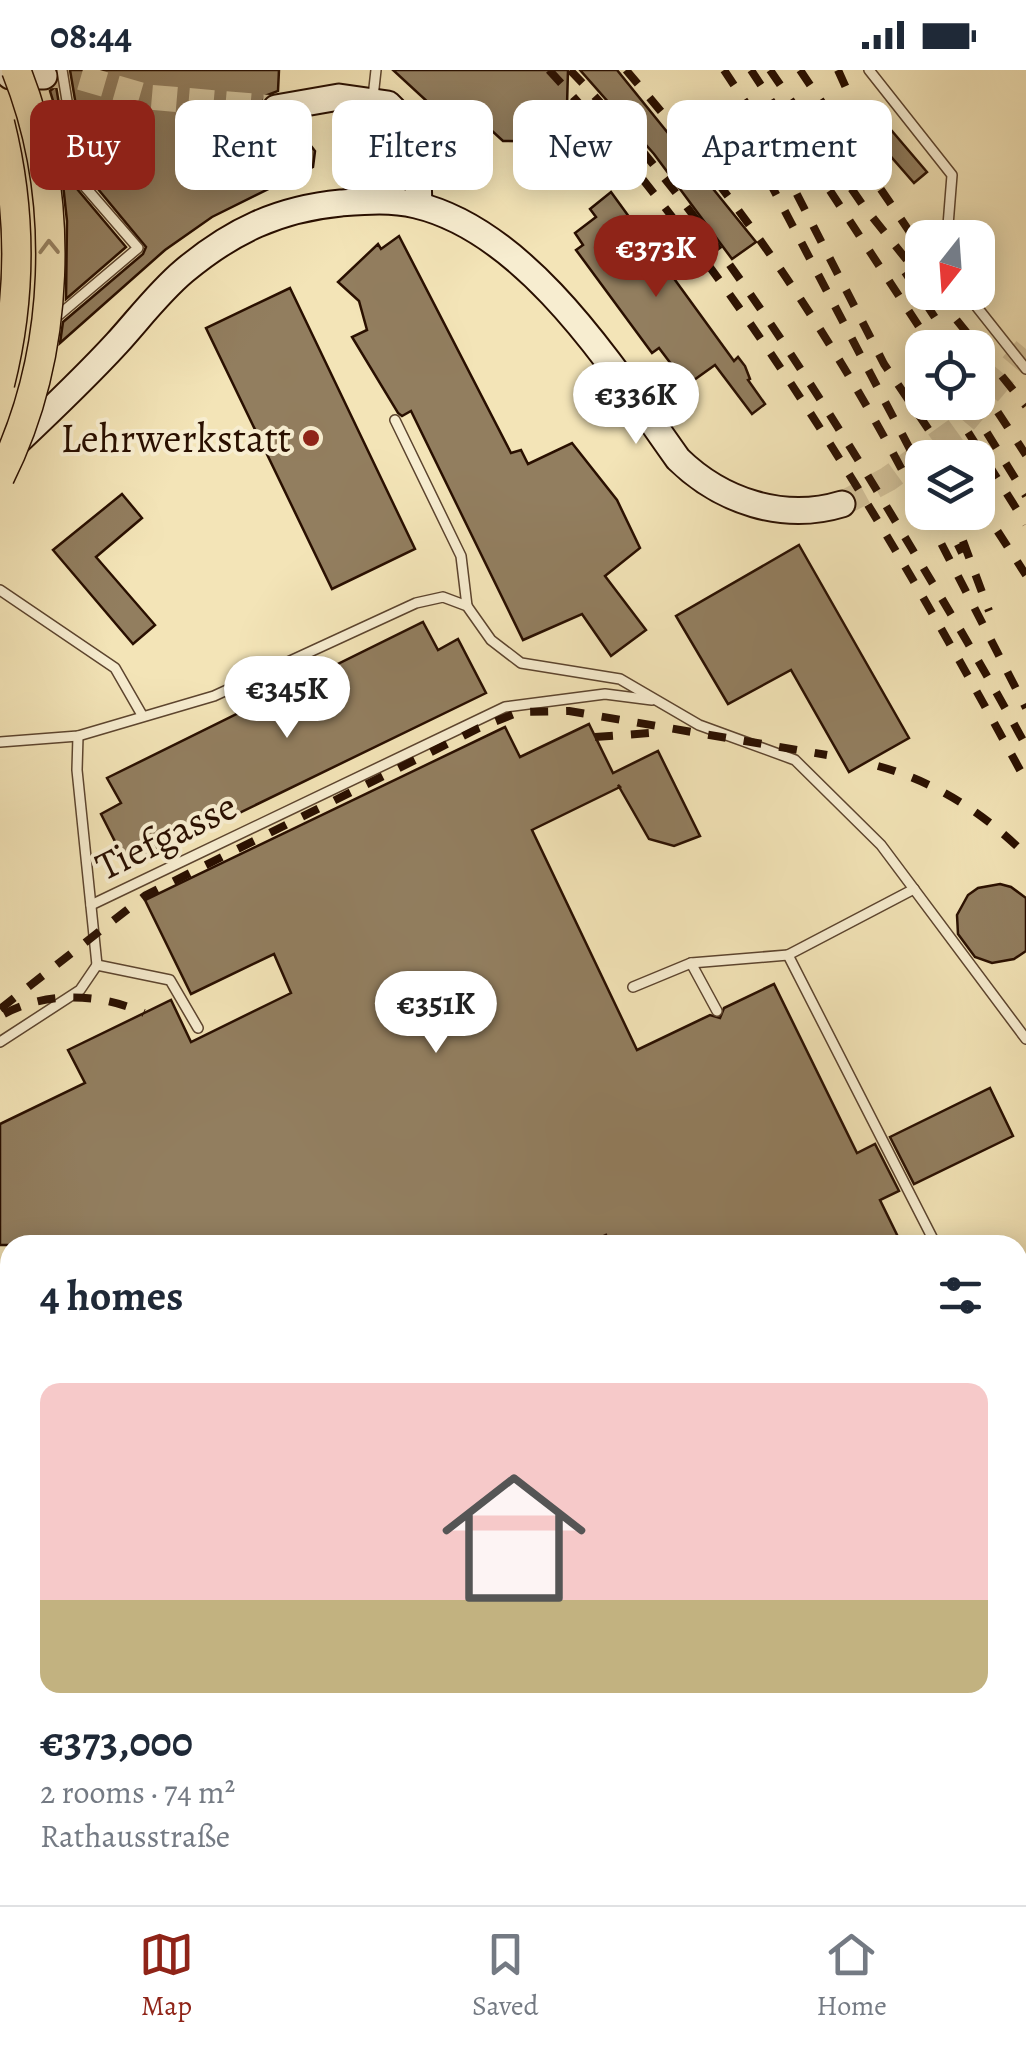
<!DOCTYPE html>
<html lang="en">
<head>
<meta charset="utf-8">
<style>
  :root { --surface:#fff; --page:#f2f2f3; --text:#1f2937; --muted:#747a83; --line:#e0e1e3; --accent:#8f2418 }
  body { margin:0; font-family:Alegreya,serif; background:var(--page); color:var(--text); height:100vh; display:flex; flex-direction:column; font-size:38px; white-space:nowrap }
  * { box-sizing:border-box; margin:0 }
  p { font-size:32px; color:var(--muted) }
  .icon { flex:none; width:55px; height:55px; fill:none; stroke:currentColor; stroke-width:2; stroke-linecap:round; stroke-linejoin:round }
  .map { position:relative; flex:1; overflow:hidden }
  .sheet { position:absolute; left:0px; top:1165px; width:1028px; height:670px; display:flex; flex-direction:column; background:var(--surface); border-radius:30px 30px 0 0; box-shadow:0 5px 25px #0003 }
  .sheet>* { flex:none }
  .guide { position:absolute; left:30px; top:30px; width:968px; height:90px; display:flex; gap:20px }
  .needle { width:65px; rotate:197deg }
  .tools { position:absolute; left:905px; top:150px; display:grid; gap:20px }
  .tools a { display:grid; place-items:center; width:90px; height:90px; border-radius:20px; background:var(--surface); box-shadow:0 5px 25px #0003; font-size:50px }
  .price { position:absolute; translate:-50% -85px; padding:0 22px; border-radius:35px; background:#fff; color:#222; font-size:32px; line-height:65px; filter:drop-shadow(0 2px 5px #0008) }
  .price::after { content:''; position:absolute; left:50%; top:60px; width:30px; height:22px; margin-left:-15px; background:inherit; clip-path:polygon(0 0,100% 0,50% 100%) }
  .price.current { background:var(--accent); color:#fff }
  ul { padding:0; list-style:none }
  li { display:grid; align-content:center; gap:20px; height:530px; padding:0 40px }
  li+li { border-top:2px solid var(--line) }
  li span { display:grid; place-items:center; height:310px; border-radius:20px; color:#555 }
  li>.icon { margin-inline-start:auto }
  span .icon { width:180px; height:180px; fill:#fffc; stroke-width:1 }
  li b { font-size:42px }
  h2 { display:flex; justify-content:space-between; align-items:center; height:120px; padding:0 40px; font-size:42px }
  .pill { padding:0 35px; border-radius:20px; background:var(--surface); box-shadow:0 5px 25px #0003; font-size:35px; line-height:90px }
  .pill.current { background:var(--accent); color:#fff }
  .status { display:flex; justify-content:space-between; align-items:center; height:70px; padding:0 50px; background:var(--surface); direction:ltr }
  .status svg { height:28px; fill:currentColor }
  .tab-bar { display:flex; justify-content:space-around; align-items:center; height:140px; border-top:2px solid var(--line); background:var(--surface); font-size:28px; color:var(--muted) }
  .tab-bar a { display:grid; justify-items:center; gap:5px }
  .tab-bar .current { color:var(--accent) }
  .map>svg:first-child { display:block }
  .building { fill:#927e5f; stroke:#290f00; stroke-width:2.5 }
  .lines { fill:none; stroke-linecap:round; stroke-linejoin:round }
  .secondary-tunnel { stroke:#d5c49c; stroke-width:25; stroke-dasharray:25 12; stroke-linecap:butt }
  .service-casing { stroke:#5c442e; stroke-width:12 }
  .secondary-casing { stroke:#290f00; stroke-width:29 }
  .service { stroke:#f7edd0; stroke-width:9 }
  .secondary { stroke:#f7edd0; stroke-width:25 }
  .rail { stroke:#290f00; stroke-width:8; stroke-dasharray:18 18; stroke-linecap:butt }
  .primary-bridge-casing { stroke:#290f00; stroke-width:31; stroke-linecap:butt }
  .primary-bridge { stroke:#f3e4b7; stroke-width:28 }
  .oneway { stroke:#988465 }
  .poi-dot { fill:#8f2418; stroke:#f7edd0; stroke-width:4 }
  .labels { text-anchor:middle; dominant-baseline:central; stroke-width:8; stroke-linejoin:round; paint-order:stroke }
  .poi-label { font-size:40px; fill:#290f00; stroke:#f7edd0; text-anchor:end }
  .street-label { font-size:40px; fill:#290f00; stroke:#f7edd0 }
</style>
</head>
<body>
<div class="status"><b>08:44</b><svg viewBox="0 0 49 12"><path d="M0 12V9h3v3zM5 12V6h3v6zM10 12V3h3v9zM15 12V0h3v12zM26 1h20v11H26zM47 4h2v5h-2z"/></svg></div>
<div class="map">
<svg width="1026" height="1835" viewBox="0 0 1026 1835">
  <rect width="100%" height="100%" fill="#f3e4b7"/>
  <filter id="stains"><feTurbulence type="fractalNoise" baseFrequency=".002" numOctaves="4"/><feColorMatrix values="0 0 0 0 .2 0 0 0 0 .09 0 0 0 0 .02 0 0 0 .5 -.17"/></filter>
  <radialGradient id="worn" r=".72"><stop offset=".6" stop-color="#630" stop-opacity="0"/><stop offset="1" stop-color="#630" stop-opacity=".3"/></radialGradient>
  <g class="building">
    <polygon points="70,0 279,0 278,21 265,26 260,42 264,49 274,54 274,63 304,67 315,81 313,97 212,147 165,180 60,273 63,252 143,184 146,177 88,107"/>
    <polygon points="393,0 568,0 566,72 503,71 490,59 457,59"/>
    <polygon points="580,0 617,0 756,172 732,189 654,84"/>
    <polygon points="56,16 72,113 126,177 66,229 67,151 61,96 46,35 54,34 50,21"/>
    <polygon points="886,54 927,102 914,113 873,66"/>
    <polygon points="611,122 734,291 738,287 745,296 750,309 748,310 765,334 752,344 715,295 687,315 659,278 652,283 576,180 583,175 575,163 596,147 590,139"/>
    <polygon points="399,166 511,383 521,380 528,394 572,373 617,430 640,478 605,506 646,560 611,586 582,544 523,570 411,341 402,346 398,343 352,267 367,260 359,231 338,212 378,174 381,179"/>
    <polygon points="290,218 415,479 332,519 206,258"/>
    <polygon points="122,424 142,448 96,487 155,555 133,574 53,480"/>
    <polygon points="799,475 909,668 849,702 791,600 728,634 676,546"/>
    <polygon points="423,552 438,580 458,569 486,623 128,797 101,744 121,733 107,708"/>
    <polygon points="589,654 613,703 658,681 700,766 674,776 649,769 618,715 620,717 532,760 637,980 710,945 720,948 724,938 774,914 857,1083 875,1074 899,1121 880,1130 902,1175 611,1175 606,1165 585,1175 0,1175 0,1054 85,1013 68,980 171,930 191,972 291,923 274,884 191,924 145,830 505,657 520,687"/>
    <polygon points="1000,814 1011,817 1026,828 1026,881 1014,889 992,893 975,887 958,864 957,845 968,825 978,818"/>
    <polygon points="990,1018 1013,1066 914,1114 890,1067"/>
  </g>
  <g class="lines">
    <g class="secondary-tunnel">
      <polyline points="44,6 72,5 148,27 276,38"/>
      <polyline points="842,434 888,409 960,357 1026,279"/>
    </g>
    <g class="service-casing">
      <g id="service">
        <polyline points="869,0 952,105 947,168"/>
        <polyline points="373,27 376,0"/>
        <polyline points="965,222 1026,299"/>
        <polyline points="53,250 138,178 80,111 62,0"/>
        <polyline points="395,350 461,486 467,536"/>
        <polyline points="0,520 115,598 142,645"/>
        <polyline points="78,666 77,700 97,895"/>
        <polyline points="0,672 78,666 214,626 416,533 443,527 467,536 491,570 521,593 620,609 699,655 795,690 881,775 1026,969"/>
        <polyline points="914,819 788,885 936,1175"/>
        <polyline points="91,835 505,637 605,624 652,630"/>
        <polyline points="691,893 717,941"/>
        <polyline points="97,895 170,910 198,958"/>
        <polyline points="633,917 691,893 788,885"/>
        <polyline points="0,972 80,920 97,895"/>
        <polyline points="1018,1334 1026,1351"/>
        <polyline points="873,1825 878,1835"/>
      </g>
    </g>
    <g class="secondary-casing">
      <g id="secondary">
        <polyline points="10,6 44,6"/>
        <path d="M276 38 339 27 388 34C421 65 417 93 419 135"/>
        <path d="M14 375C49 342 84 309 117 273 138 250 159 222 184 201 232 161 278 139 341 133 367 131 391 129 416 135 529 162 615 301 678 389 721 431 783 452 842 434"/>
      </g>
    </g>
    <use href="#service" class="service"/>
    <use href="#secondary" class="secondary"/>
    <g class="rail">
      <path d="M549 0C741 209 891 463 1026 711"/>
      <path d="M570 0C690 125 786 272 876 419 927 504 979 589 1026 676"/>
      <path d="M626 0C746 139 838 274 922 438"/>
      <polyline points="724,0 765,62 884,294 948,388"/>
      <polyline points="751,0 933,278"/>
      <polyline points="770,0 862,134 922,209"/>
      <polyline points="800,0 922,180"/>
      <polyline points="838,0 885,105"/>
      <polyline points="768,109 922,402"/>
      <polyline points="905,202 955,278"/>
      <polyline points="934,222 1026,336"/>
      <polyline points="978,312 1026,385"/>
      <polyline points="949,332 1026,454"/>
      <polyline points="968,332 1026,426"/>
      <polyline points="978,431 1026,505"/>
      <polyline points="925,442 1026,638"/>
      <polyline points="942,442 962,483"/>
      <polyline points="963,471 989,541"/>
      <polyline points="595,667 650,663"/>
      <path d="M878 696C936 712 984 743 1026 785"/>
      <polyline points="0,939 146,825 479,658 519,642 569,641 827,685"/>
      <path d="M4 944C47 921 99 923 144 943"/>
    </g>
    <g class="primary-bridge-casing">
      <g id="primary-bridge">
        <path d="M0 53C22 141 22 227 0 314"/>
        <path d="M0 407C61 285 67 127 16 0"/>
      </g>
    </g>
    <use href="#primary-bridge" class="primary-bridge"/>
  </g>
  <defs><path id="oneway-chevron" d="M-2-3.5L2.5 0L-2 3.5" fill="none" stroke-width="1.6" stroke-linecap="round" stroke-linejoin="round" transform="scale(2.5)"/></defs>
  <use class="oneway" href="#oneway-chevron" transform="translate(49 177) rotate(-91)"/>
  <circle class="poi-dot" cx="311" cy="368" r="10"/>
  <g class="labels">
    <g class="poi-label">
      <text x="291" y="368">Lehrwerkstatt</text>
    </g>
    <g class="street-label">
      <text transform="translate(166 766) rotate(-26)">Tiefgasse</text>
    </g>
  </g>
  <rect width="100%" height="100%" filter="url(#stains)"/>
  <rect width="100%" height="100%" fill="url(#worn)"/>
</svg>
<div class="tools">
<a><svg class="needle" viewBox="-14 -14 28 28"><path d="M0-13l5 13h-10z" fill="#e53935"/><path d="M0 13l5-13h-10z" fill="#747a83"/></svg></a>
<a><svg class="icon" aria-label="locate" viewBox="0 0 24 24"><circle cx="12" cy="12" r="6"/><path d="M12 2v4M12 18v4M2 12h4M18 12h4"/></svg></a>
<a><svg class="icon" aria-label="layers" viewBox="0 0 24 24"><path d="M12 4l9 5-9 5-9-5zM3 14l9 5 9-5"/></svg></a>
</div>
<b class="price current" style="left:656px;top:230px">€373K</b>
<b class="price" style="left:636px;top:377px">€336K</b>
<b class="price" style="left:287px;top:671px">€345K</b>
<b class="price" style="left:436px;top:986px">€351K</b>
<div class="guide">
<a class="pill current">Buy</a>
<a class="pill">Rent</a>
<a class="pill">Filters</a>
<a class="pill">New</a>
<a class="pill">Apartment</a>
</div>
<section class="sheet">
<h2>4 homes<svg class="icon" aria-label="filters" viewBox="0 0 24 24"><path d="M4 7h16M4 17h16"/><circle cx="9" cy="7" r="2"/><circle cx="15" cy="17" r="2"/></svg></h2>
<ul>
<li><span style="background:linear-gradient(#f6c9c9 70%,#c2b280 0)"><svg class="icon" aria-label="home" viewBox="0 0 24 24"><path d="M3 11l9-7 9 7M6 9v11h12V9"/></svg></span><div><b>€373,000</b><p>2 rooms · 74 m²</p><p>Rathausstraße</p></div></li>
</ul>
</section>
</div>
<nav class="tab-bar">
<a class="current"><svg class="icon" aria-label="map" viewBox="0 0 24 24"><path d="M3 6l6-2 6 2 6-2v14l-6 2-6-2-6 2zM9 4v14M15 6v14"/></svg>Map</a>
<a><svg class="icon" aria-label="saved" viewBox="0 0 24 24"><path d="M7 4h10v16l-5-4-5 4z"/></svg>Saved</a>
<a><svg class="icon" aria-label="home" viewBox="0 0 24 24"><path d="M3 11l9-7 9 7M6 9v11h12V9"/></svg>Home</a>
</nav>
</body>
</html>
